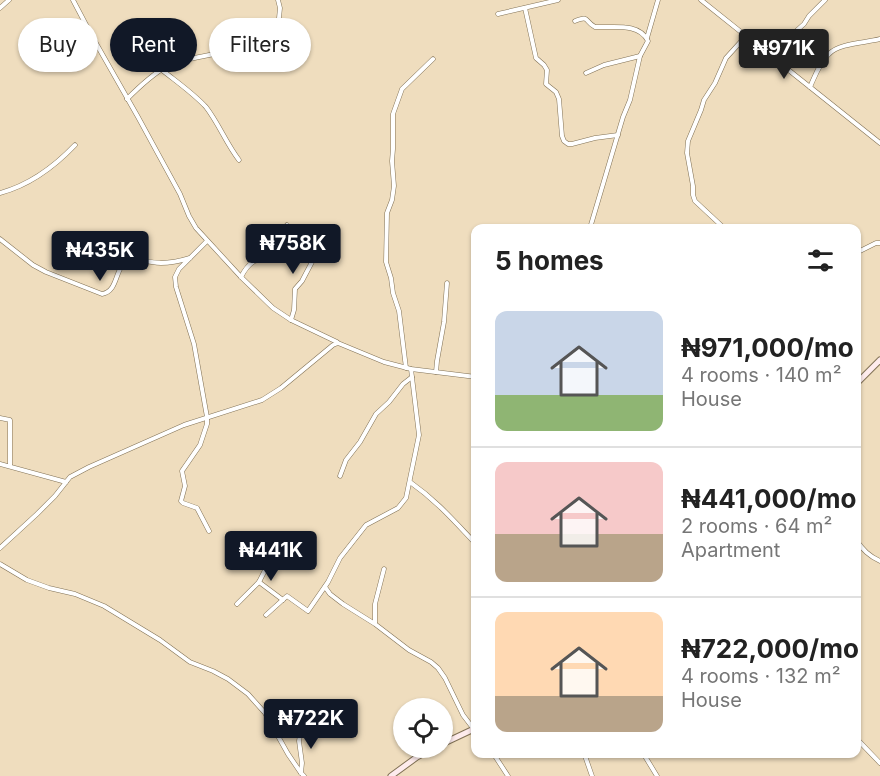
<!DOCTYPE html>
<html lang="en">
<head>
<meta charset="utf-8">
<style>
  :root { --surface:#fff; --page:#f6f6f6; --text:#222; --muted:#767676; --line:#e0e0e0; --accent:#111827 }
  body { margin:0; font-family:Inter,sans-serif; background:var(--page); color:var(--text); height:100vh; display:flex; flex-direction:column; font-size:22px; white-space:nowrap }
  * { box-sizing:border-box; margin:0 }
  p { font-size:20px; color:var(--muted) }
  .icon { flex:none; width:33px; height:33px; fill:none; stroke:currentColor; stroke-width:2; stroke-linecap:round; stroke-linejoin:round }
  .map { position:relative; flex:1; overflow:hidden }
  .sheet { position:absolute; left:471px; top:224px; width:390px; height:534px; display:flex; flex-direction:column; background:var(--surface); border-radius:12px; box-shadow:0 2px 4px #0004 }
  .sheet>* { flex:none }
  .banner { position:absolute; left:18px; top:18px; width:363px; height:54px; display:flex; gap:12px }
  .fabs { position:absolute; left:393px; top:698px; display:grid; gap:12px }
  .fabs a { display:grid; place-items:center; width:60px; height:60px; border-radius:50%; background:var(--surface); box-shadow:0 2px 4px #0004; font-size:30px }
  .price { position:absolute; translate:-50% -51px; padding:0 14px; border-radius:6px; background:var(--accent); color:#fff; font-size:20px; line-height:39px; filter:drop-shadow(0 2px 3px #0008) }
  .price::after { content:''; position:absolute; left:50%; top:36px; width:18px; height:14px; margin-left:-9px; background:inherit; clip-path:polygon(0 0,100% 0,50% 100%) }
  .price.current { background:#222; color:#fff }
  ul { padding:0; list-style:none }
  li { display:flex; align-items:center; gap:18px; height:150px; padding:0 24px }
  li+li { border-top:2px solid var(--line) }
  li span { display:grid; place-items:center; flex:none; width:168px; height:120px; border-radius:12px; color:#555 }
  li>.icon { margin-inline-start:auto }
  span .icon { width:72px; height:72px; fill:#fffc; stroke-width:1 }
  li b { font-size:26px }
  h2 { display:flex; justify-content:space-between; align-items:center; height:72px; padding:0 24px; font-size:26px }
  .tag { padding:0 21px; border-radius:27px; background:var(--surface); box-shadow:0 2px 4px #0004; font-size:21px; line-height:54px }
  .tag.current { background:var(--accent); color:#fff }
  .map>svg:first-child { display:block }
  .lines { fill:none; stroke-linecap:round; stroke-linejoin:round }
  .minor-casing { stroke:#817155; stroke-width:5 }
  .secondary-casing { stroke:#817155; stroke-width:7 }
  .minor { stroke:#fff; stroke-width:4 }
  .secondary { stroke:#feeced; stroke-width:5 }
</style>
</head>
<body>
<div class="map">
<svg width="880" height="776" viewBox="0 0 880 776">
  <rect width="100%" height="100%" fill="#efddbe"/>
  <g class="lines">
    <g class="minor-casing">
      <g id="minor">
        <polyline points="73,0 93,38 138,117 180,194 189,216 196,228 241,277 273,308 291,320 337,342"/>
        <polyline points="701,0 880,143"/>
        <polyline points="0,8 9,0"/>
        <polyline points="525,8 536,58 544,65 547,70 546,84 556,92 559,99 562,136 564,141 568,144 572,144 595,138 618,135"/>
        <polyline points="498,14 558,0"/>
        <path d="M575 21C590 15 584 21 595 27 612 28 639 22 648 41L640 56 630 100 623 117 590 228"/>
        <polyline points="647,38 658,0"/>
        <polyline points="772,57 786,40 804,24 809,16 825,0"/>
        <path d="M162 70C177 82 193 93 206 107 219 124 226 143 239 160"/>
        <polyline points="586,73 604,65 640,56"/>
        <path d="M810 87C815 76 820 62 829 54 839 43 866 43 880 39"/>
        <path d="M127 99C139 87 153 74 167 66 174 63 183 61 190 59 220 52 254 50 278 28L280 8 278 0"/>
        <path d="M0 193C30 185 54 167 75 145"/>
        <polyline points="724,228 695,201 693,195 693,186 687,153 688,141 701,110 704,100 715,83 726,58 746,36"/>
        <path d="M0 239 33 265 46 272 102 294C119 291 114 268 127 262 135 258 152 263 161 263 171 263 180 261 190 258"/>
        <polyline points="207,241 179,269 175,277 176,287 194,344 207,417 207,424 200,445 182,471 185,486 181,501 183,503 197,508 209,531"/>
        <polyline points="856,253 876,243 880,243"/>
        <path d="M241 277C244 271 247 266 253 262 259 259 264 258 269 253 278 244 281 234 287 225"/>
        <polyline points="291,320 294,310 295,289 302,281 312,262 327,243"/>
        <polyline points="406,368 399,311 393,293 391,278 386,262 387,213 392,200 394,186 392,161 393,149 393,114 402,89 433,59"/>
        <polyline points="436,372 437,361 444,322 447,283"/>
        <polyline points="0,418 10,420 10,466"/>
        <polyline points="0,464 66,482"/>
        <polyline points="340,476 346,460 360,442 376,414 389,402 403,384 412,377"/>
        <path d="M410 482C437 501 454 521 476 544"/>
        <path d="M856 540C863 550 869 556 880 561"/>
        <polyline points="0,548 37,514 55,496 70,477 89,467 184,425 262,400 281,388 333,345 338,343 384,362 411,369 476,377"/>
        <polyline points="0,564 27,580 49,588 75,594 104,606 160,640 190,662 213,671 228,679 248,694 265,713 288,754 301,773 304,776"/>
        <polyline points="259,582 283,600"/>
        <polyline points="325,587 330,594 343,604 375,624 409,650 431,662 438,668 445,678 463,715 476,732"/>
        <polyline points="237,604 259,582 280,541"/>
        <polyline points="266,615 287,596 308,611 328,582 340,558 366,525 398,508 406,498 419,435 411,369"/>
        <polyline points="375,623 375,604 384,569"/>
        <polyline points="856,738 880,763"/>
        <polyline points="493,753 508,776"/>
        <polyline points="584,753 592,776"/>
        <polyline points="643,753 657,776"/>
        <polyline points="301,773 302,763 299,741 302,723"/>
      </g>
    </g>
    <g class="secondary-casing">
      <g id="secondary">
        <polyline points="856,384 880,360"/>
        <polyline points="442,744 476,728"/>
        <polyline points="391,776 417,757 436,747"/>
      </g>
    </g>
    <use href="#minor" class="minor"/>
    <use href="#secondary" class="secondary"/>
  </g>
</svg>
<div class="fabs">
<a><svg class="icon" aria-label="locate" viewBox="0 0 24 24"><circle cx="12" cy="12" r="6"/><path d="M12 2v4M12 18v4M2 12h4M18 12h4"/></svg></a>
</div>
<b class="price current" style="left:784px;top:80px">₦971K</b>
<b class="price" style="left:293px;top:275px">₦758K</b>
<b class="price" style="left:100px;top:282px">₦435K</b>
<b class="price" style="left:271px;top:582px">₦441K</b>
<b class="price" style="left:311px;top:750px">₦722K</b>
<div class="banner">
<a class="tag">Buy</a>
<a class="tag current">Rent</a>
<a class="tag">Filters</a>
</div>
<section class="sheet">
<h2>5 homes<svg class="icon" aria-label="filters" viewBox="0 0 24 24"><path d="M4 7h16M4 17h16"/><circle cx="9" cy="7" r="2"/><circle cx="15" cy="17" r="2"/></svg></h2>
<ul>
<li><span style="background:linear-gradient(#c9d6e8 70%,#8fb573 0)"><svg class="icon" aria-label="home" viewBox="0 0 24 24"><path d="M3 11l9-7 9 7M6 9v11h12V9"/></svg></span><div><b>₦971,000/mo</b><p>4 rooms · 140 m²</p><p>House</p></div></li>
<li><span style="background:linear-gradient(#f6c9c9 60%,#b9a48a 0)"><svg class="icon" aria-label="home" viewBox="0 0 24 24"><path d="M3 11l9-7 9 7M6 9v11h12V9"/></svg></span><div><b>₦441,000/mo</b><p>2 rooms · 64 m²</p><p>Apartment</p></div></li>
<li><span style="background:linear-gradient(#ffd9b3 70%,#b9a48a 0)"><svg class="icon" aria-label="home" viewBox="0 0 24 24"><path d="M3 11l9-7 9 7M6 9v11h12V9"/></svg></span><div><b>₦722,000/mo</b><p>4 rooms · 132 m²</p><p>House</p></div></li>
</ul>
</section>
</div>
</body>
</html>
